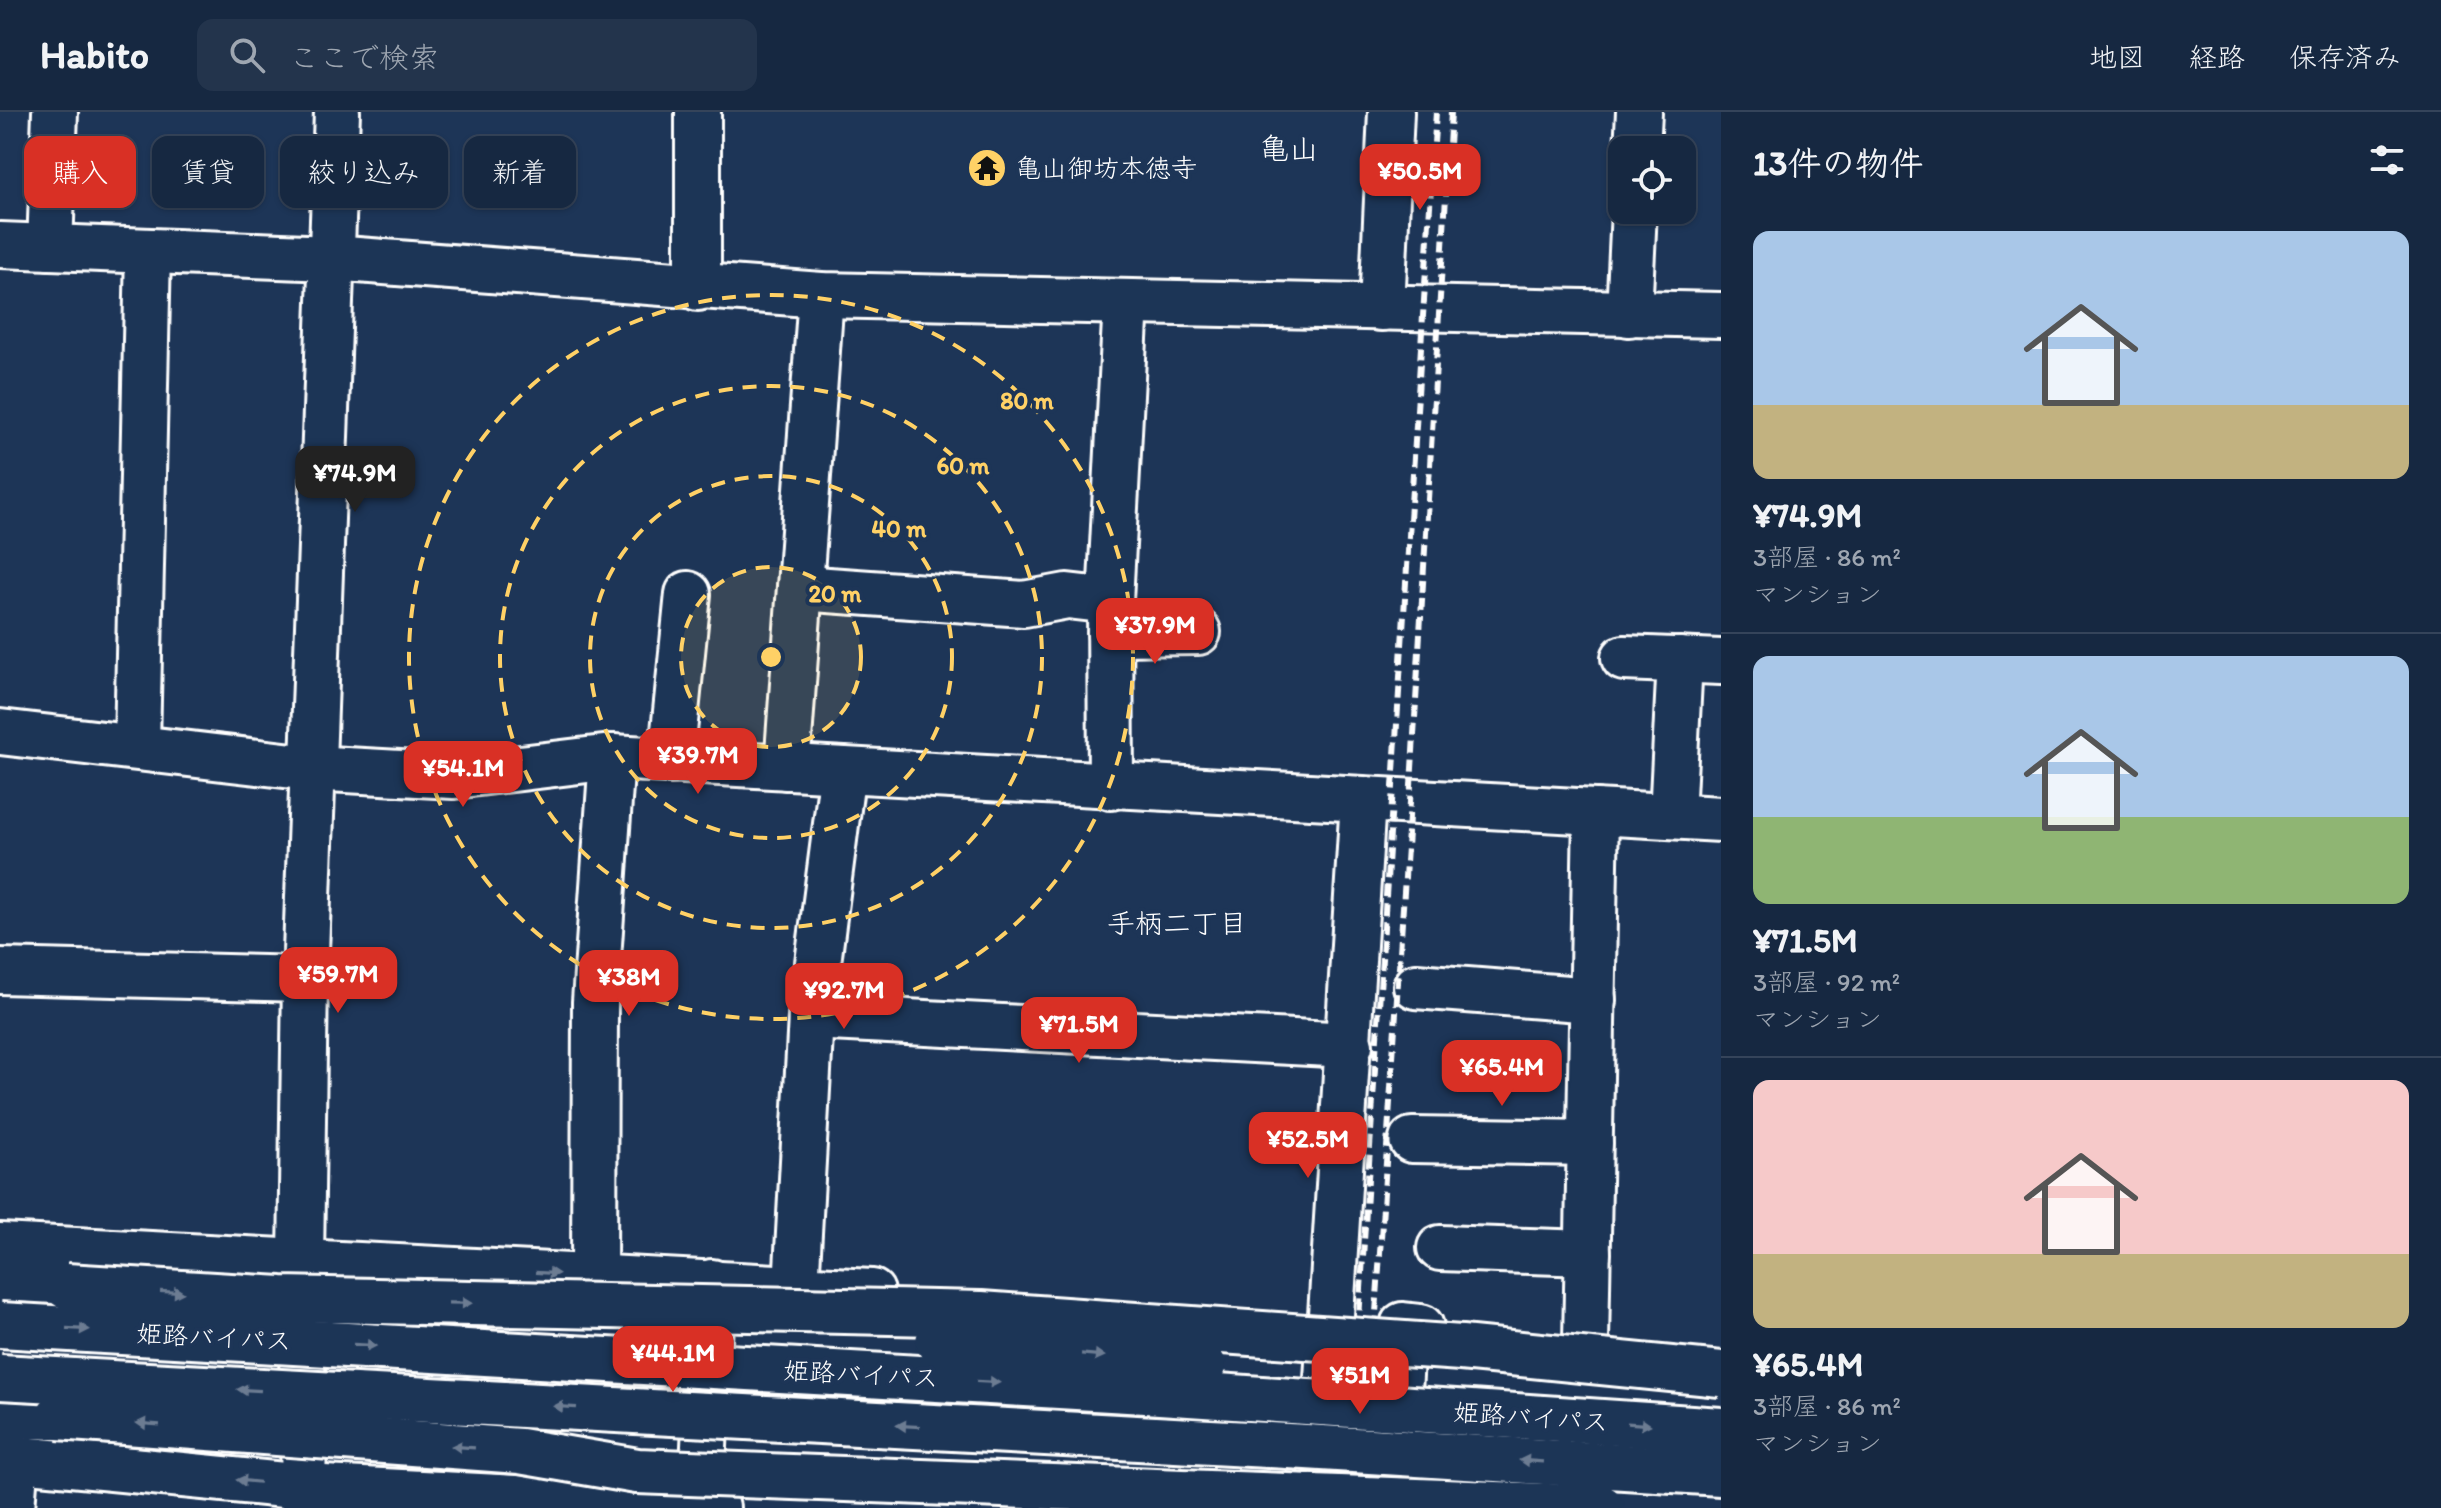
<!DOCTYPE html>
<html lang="ja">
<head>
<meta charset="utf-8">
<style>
  :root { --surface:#162841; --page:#23344c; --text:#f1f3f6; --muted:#9ea6b1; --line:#35445a; --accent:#d93025 }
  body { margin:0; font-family:Itim,"Klee One",sans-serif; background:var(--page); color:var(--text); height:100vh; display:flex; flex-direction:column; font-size:30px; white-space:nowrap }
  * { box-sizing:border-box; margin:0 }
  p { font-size:26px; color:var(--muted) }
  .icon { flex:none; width:44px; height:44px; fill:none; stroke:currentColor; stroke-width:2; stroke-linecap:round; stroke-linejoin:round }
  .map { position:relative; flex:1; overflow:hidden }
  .side { display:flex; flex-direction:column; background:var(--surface); width:720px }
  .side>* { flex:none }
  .guide { position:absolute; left:24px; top:24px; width:760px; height:72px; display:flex; gap:16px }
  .tools { position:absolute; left:1608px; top:24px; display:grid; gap:16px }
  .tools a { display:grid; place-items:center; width:88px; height:88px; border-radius:16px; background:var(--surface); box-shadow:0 2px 6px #0004,0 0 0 2px var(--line); font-size:40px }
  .price { position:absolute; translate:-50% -68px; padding:0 18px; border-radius:16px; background:var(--accent); color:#fff; font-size:26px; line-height:52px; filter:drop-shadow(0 2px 4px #0008) }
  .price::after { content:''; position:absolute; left:50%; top:48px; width:24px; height:18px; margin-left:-12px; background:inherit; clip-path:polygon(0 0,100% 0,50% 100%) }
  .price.current { background:#222; color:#fff }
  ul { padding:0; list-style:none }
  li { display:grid; align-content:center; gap:16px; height:424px; padding:0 32px }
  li+li { border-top:2px solid var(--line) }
  li span { display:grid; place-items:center; height:248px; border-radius:16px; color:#555 }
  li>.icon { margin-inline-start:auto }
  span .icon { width:144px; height:144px; fill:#fffc; stroke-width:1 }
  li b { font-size:34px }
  h2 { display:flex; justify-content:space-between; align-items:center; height:96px; padding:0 32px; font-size:34px }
  .tag { padding:0 28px; border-radius:16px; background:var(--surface); box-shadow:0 2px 6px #0004,0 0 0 2px var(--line); font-size:28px; line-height:72px }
  .tag.current { background:var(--accent); color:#fff }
  header { display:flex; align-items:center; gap:48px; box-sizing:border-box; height:112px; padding:0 40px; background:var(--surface); border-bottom:2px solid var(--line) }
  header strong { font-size:38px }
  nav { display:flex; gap:44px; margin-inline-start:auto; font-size:28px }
  .search { width:560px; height:72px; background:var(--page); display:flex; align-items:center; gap:20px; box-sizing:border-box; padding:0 28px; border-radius:16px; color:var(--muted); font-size:30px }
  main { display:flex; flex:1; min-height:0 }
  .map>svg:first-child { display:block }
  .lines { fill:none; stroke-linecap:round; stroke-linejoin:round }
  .minor-casing { stroke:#fff; stroke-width:50 }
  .highway-casing { stroke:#fff; stroke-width:50 }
  .minor { stroke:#1d3557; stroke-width:44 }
  .highway { stroke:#1d3557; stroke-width:44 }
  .rail { stroke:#fff; stroke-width:6; stroke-dasharray:12 6; stroke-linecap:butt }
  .highway-bridge-casing { stroke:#fff; stroke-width:50; stroke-linecap:butt }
  .highway-bridge { stroke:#1d3557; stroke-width:44 }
  .oneway { fill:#6c7c92 }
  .ring { fill:none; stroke:#ffd166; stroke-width:4; stroke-dasharray:14 10 }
  .labels { text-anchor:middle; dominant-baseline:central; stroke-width:8; stroke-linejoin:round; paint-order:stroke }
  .poi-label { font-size:26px; fill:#fff; stroke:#1d3557; text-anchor:start }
  .street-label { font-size:26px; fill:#fff; stroke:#1d3557 }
  .neighbourhood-label { font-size:28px; fill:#fff; stroke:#1d3557 }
  .quarter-label { font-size:30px; fill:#fff; stroke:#1d3557 }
  .centre { fill:#ffd166; stroke:#1d3557; stroke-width:4 }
  .ring-label { font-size:24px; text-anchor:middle; font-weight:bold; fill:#ffd166; stroke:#1d3557; stroke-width:8; stroke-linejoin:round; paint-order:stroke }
</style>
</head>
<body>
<header>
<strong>Habito</strong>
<div class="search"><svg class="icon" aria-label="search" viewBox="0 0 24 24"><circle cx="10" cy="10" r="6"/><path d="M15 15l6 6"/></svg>ここで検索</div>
<nav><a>地図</a><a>経路</a><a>保存済み</a></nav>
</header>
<main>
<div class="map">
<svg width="1721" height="1396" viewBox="0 0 1721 1396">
  <rect width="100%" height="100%" fill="#1d3557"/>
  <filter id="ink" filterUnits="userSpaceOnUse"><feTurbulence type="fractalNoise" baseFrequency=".0125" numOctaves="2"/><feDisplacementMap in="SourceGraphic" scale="16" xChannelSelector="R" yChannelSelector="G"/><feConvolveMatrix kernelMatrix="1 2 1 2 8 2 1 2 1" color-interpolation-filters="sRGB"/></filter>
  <g filter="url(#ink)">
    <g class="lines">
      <g class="minor-casing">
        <g id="minor">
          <polyline points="1637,38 1639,0"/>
          <polyline points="0,133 331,146 821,183 1721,203"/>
          <polyline points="50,135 55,0"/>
          <polyline points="698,176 698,0"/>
          <polyline points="1382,196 1391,0"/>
          <polyline points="1629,202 1634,98"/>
          <polyline points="800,476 1024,492 1067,484 1110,489"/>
          <polyline points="1110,521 1198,520"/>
          <polyline points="1624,546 1721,550"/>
          <polyline points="0,620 310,656 454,664 612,645 1721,707"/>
          <polyline points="137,633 148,139"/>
          <polyline points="671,649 688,482"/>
          <polyline points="787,655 821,183"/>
          <polyline points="1111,675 1110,489 1126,190"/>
          <polyline points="1672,704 1680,548"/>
          <polyline points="0,859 305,867"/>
          <polyline points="1416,874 1593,888"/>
          <polyline points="811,905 1350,933"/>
          <polyline points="1412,1028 1590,1031"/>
          <polyline points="1440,1136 1588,1141"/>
          <polyline points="594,1164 595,890 612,645"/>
          <polyline points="796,1175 811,905 843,658"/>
          <polyline points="1586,1231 1596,700"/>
          <polyline points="12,1396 16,1345"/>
          <polyline points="304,1396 301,1149 305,867 337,0"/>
          <polyline points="701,1396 712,1170"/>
          <polyline points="1319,1396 1363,688"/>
          <polyline points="1392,1396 1403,1213 1421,1215"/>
        </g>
      </g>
      <g class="highway-casing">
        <g id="highway">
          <polyline points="0,1134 872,1180"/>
          <polyline points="0,1171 66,1174"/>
          <polyline points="0,1303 58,1305"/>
          <polyline points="0,1345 304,1375 717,1396"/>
        </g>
      </g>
      <use href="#minor" class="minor"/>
      <use href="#highway" class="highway"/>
      <g class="rail">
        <polyline points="1347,1396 1436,0"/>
        <polyline points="1363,1396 1410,690 1451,0"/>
      </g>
      <g class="highway-bridge-casing">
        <g id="highway-bridge">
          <polyline points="66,1174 281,1187 981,1202 1461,1236 1721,1262"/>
          <polyline points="0,1213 1145,1279 1721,1318"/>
          <polyline points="938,1230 1204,1254"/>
          <polyline points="0,1265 1306,1335 1721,1361"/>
          <polyline points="58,1305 520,1339 637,1359 1602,1396"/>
        </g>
      </g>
      <use href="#highway-bridge" class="highway-bridge"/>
    </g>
    <defs><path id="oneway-solid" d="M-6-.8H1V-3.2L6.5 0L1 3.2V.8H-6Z" transform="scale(2)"/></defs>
    <g class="oneway">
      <use href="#oneway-solid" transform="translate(547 1161) rotate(3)"/>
      <use href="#oneway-solid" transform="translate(172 1180) rotate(3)"/>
      <use href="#oneway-solid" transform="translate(460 1191) rotate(1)"/>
      <use href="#oneway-solid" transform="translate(78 1217) rotate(3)"/>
      <use href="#oneway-solid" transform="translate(365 1233) rotate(3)"/>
      <use href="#oneway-solid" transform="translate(1093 1243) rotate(5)"/>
      <use href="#oneway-solid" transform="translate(988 1270) rotate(3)"/>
      <use href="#oneway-solid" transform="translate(249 1278) rotate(-177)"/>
      <use href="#oneway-solid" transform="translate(565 1295) rotate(-177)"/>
      <use href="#oneway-solid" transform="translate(148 1312) rotate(-176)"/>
      <use href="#oneway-solid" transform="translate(1639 1312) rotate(4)"/>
      <use href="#oneway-solid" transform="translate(908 1314) rotate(-177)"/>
      <use href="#oneway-solid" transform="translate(463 1335) rotate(-176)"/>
      <use href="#oneway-solid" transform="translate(1531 1349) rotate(-176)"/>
      <use href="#oneway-solid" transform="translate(248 1369) rotate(-174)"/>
    </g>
  </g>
  <circle cx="771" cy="545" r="90" fill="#ffd166" fill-opacity=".12"/>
  <g class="ring">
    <circle cx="771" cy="545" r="90"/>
    <circle cx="771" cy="545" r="181"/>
    <circle cx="771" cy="545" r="271"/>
    <circle cx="771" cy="545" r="362"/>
  </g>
  <defs>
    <g id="temple-disc" transform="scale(2)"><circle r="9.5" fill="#ffd166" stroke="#1d3557"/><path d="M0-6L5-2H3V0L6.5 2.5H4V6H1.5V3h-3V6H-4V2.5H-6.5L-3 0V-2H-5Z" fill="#111"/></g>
  </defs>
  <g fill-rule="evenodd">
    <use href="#temple-disc" x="987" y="56"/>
  </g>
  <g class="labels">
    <g class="poi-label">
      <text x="1015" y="56">亀山御坊本徳寺</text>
    </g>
    <g class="street-label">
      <text transform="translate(214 1225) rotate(3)">姫路バイパス</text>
      <text transform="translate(861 1262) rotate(3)">姫路バイパス</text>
      <text transform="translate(1531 1305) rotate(4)">姫路バイパス</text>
    </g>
    <g class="neighbourhood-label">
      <text x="1177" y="811">手柄二丁目</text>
    </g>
    <g class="quarter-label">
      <text x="1289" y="36">亀山</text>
    </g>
  </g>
  <circle cx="771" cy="545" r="12" class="centre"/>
  <g class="ring-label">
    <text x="1027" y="297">80 m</text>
    <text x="963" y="362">60 m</text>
    <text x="899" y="425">40 m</text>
    <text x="835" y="490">20 m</text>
  </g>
</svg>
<div class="tools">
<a><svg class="icon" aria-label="locate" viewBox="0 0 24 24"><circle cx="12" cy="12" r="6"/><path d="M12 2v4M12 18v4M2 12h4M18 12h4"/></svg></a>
</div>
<b class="price" style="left:1420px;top:100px">¥50.5M</b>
<b class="price current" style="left:355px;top:402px">¥74.9M</b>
<b class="price" style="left:1155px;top:554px">¥37.9M</b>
<b class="price" style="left:698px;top:684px">¥39.7M</b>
<b class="price" style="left:463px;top:697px">¥54.1M</b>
<b class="price" style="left:338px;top:903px">¥59.7M</b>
<b class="price" style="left:629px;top:906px">¥38M</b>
<b class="price" style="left:844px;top:919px">¥92.7M</b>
<b class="price" style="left:1079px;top:953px">¥71.5M</b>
<b class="price" style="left:1502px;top:996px">¥65.4M</b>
<b class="price" style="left:1308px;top:1068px">¥52.5M</b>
<b class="price" style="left:673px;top:1282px">¥44.1M</b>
<b class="price" style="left:1360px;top:1304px">¥51M</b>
<div class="guide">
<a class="tag current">購入</a>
<a class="tag">賃貸</a>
<a class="tag">絞り込み</a>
<a class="tag">新着</a>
</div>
</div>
<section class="side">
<h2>13件の物件<svg class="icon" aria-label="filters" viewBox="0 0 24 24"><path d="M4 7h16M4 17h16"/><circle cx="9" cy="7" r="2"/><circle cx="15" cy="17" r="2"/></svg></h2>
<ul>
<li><span style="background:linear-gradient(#a9c7e8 70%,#c2b280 0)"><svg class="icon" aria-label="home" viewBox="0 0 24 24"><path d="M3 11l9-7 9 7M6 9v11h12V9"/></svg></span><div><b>¥74.9M</b><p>3部屋 · 86 m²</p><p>マンション</p></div></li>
<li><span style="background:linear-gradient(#a9c7e8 65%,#8fb573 0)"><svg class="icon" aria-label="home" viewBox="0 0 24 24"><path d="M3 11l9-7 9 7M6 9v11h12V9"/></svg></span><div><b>¥71.5M</b><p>3部屋 · 92 m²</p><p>マンション</p></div></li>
<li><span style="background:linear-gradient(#f6c9c9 70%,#c2b280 0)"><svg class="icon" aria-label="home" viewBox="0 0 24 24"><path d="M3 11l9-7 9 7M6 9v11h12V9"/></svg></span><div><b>¥65.4M</b><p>3部屋 · 86 m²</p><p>マンション</p></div></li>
</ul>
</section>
</main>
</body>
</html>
